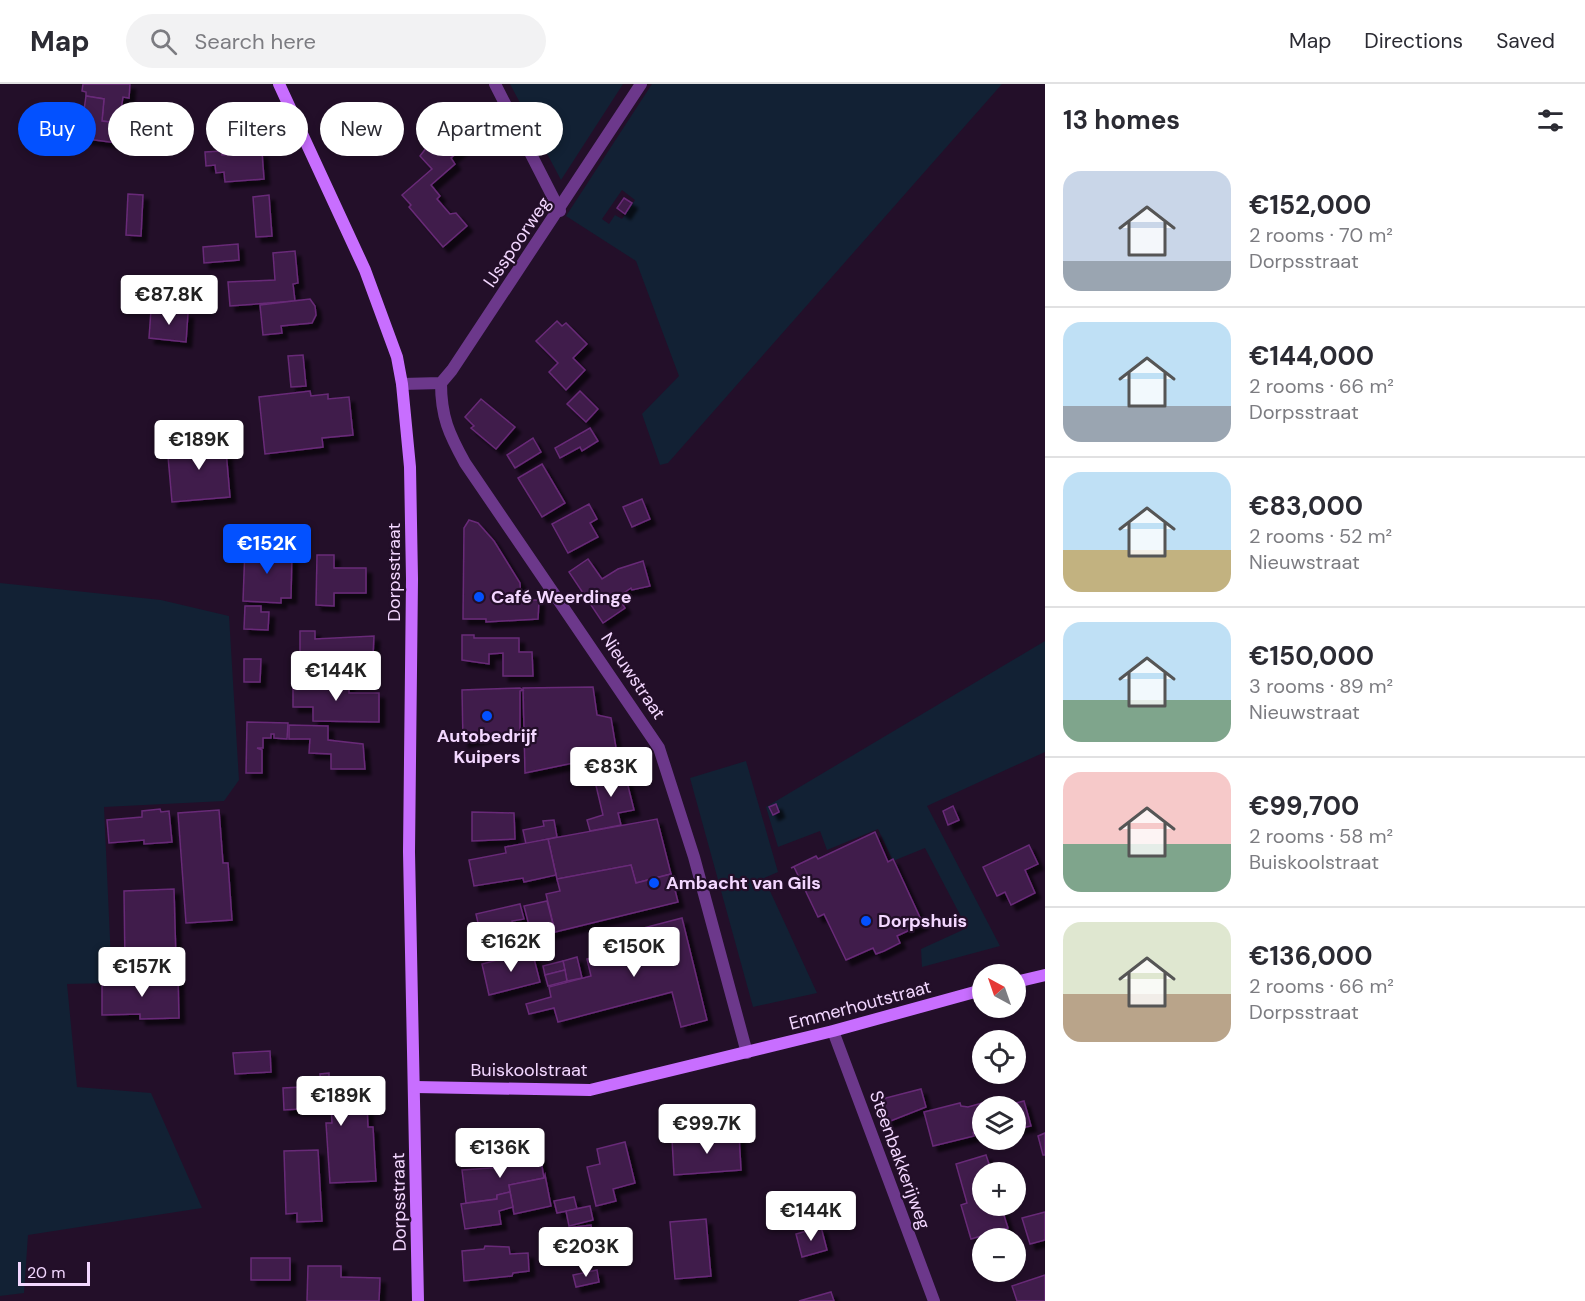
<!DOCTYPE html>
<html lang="en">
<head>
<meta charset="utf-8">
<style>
  :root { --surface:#fff; --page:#f2f2f3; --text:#2b2b33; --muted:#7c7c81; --line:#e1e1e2; --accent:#0351ff }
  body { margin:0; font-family:"DM Sans",sans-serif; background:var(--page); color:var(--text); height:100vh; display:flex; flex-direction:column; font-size:22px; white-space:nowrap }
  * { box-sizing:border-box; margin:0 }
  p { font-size:20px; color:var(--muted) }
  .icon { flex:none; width:33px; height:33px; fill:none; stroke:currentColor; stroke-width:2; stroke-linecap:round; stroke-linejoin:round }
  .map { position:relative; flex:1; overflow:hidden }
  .sheet { display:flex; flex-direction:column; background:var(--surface); width:540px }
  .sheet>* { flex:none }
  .hud { position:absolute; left:18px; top:18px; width:570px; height:54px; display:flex; gap:12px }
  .needle { width:39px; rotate:320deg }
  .buttons { position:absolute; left:972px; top:880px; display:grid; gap:12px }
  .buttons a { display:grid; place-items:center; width:54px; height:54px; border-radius:50%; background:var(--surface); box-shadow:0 3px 9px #0003; font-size:30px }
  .scale { position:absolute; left:18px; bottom:15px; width:72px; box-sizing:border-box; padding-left:6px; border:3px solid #f3d7ff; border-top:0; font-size:16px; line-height:21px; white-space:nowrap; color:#f3d7ff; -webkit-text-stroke:4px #230f29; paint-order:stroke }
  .price { position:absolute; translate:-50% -51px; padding:0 14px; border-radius:6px; background:#fff; color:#222; font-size:20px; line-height:39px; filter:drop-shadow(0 2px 3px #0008) }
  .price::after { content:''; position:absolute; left:50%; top:36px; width:18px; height:14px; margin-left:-9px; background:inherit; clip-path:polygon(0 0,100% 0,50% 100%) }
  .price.on { background:var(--accent); color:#fff }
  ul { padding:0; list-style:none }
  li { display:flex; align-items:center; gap:18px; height:150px; padding:0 18px }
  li+li { border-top:2px solid var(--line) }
  li span { display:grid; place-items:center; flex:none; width:168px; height:120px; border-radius:18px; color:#555 }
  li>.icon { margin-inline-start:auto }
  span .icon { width:72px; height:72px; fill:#fffc; stroke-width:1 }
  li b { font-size:26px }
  h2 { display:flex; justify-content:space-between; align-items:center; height:72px; padding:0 18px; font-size:26px }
  .pill { padding:0 21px; border-radius:27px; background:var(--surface); box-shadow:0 3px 9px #0003; font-size:21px; line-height:54px }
  .pill.on { background:var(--accent); color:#fff }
  header { display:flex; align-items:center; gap:36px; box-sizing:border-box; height:84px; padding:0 30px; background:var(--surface); border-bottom:2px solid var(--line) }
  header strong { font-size:28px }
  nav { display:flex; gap:33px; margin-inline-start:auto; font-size:21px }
  .search { width:420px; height:54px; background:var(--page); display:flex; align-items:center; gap:15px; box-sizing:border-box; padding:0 21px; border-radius:33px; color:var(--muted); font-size:22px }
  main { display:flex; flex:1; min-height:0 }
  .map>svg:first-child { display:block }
  .green { fill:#122134; fill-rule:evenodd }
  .building { fill:#411a4b; stroke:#682b78; stroke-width:1.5; filter:url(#shadow) }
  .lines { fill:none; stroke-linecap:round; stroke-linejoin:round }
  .street { stroke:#6c388b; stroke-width:12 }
  .secondary { stroke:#c86eff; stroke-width:12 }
  .poi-dot { fill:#0351ff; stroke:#230f29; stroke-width:2 }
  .labels { text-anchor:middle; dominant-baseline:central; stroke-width:4.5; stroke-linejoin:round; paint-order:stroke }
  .street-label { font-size:18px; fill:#f3d7ff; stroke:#230f29 }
  .poi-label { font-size:18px; font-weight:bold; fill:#f3d7ff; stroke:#230f29; text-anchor:start }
</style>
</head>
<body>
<header>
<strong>Map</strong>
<div class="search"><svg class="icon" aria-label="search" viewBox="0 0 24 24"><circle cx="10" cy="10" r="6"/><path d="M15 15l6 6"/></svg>Search here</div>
<nav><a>Map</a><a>Directions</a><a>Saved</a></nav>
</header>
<main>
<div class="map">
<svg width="1045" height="1217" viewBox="0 0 1045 1217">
  <defs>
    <filter id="shadow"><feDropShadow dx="5.5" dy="5.5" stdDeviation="1.5" flood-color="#0009"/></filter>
  </defs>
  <rect width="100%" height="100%" fill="#230f29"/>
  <g class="green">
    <polygon points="510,0 623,0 561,96"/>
    <path d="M652 0H1002L668 379 660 381 642 330 679 292 636 177 566 132ZM622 106 635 116 622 135 615 131 609 140 602 135Z"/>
    <polygon points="0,499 161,516 229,532 239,696 224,717 104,723 112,899 67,900 77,1003 151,1009 202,1124 28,1151 24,1209 0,1212"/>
    <polygon points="1045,557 1045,668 927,722 1000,862 922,883 921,865 967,844 925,764 893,777 878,745 827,766 820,747 778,763 766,723"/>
    <polygon points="746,677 778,788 764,794 817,909 753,923 690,694"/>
  </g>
  <g class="building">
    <polygon points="83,0 130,0 129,14 123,13 119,39 102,37 104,15 86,12 86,8 82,7"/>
    <polygon points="86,12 104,15 102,37 119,39 117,59 80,54"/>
    <polygon points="441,32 466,61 451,74 455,80 431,101 440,112 437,115 450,130 456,129 467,142 443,163 409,123 411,121 402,111 432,85 420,72 430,59 421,49"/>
    <polygon points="222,67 222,71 262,68 264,95 225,98 224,88 216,89 215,81 206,82 205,68"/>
    <polygon points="128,110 143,111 141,152 126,151"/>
    <polygon points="269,111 272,152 256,153 253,113"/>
    <polygon points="624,114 632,119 625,130 617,124"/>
    <polygon points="238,160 239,176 204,179 203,163"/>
    <polygon points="295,167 298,199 293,200 295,217 230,222 228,198 275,196 273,169"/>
    <polygon points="310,215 315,222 316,231 312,239 281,242 282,249 263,251 260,221"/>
    <polygon points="151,226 188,229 186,258 149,254"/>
    <polygon points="557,237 562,242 566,239 587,260 573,274 585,286 566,306 549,288 558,279 536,257"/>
    <polygon points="303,271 306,302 291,303 288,272"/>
    <polygon points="310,307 311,312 328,310 328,315 349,313 353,351 322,354 323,363 265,370 259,313"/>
    <polygon points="580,307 598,325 586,338 567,320"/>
    <polygon points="481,315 515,343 496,365 471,344 474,342 465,333"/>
    <polygon points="590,344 598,357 582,367 580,363 560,374 555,364"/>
    <polygon points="533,354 541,368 515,384 507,371"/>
    <polygon points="225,355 230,413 172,418 167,361"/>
    <polygon points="542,380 565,419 542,433 518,394"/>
    <polygon points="642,415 650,435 632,443 623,423"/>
    <polygon points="589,420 597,435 590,439 598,453 568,469 552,440"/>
    <polygon points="469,436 478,439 494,457 520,499 521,516 539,516 538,535 486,538 486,535 463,535 464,444"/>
    <polygon points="245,464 292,465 291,514 281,514 281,519 243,517"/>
    <polygon points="317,471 334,471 334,484 366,484 366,509 334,509 334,522 316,521"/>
    <polygon points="588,475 602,495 618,485 643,477 650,502 632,506 631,504 618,513 625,524 603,539 569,488"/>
    <polygon points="245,522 261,522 261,528 269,528 268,546 244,545"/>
    <polygon points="300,547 315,547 315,555 374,552 373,572 300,572"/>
    <polygon points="462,551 474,551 474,554 519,554 519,568 532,568 533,592 503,592 503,569 489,570 489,580 462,576"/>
    <polygon points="300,572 373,572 373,590 300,585"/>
    <polygon points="244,575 261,575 260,598 244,598"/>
    <polygon points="293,597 349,597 349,609 379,609 379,638 313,637 313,623 293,623"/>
    <polygon points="593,603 597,631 611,634 617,670 525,689 523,604"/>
    <polygon points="520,604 523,606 520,607 520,650 493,651 463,658 462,606"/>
    <polygon points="247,638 288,639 287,655 274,654 274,650 271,650 271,654 263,654 263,664 257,664 262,666 262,689 246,689"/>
    <polygon points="289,641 328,642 328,656 363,660 365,685 331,685 331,670 309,669 310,655 289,655"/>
    <polygon points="623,682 634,726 618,729 621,741 590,747 587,736 603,731 593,689"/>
    <polygon points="776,720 779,728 773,731 769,723"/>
    <polygon points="953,722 959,736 948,741 943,727"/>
    <polygon points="160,725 161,728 169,727 172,758 144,760 144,756 109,759 107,736 142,733 142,727"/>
    <polygon points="219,726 223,779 228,779 232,836 186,839 178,729"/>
    <polygon points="472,728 514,729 515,755 472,757"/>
    <polygon points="657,735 671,790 636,799 631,781 557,795 548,755"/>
    <polygon points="554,736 557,753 526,760 523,746 544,742 543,737"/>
    <polygon points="875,748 888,778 893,775 923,840 897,852 900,859 884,867 876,870 873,864 846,876 824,830 818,833 794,783 791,784 816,772 818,775"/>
    <polygon points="548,755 556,791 524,798 523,794 517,795 474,802 469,776 506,769 505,763"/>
    <polygon points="1029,761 1038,780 1025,786 1035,809 1011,821 1005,808 997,812 983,783"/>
    <polygon points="631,781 636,799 671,790 678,818 555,848 546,810 560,807 557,795"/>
    <polygon points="174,805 176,877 125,881 124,807"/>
    <polygon points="547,817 555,848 532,853 524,822"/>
    <polygon points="520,820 524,835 512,837 514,845 481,852 476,830"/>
    <polygon points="682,834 707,936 681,943 672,908 558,938 554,924 529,930 526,920 551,913 549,903 591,892 587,875 636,862 632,847"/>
    <polygon points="532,867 540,898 489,911 482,880"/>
    <polygon points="577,873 582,894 567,897 563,877"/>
    <polygon points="563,877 565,886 545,891 543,882"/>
    <polygon points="565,886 567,897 548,902 545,891"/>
    <polygon points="178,892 179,934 140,935 140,930 102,931 102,897"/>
    <polygon points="270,967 271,988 235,990 233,969"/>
    <polygon points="329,989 329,999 366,997 368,1043 373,1043 376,1097 330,1099 326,1039 332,1039 331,1023 284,1026 283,1004 321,1002 320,990"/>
    <polygon points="921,1005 926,1023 888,1038 882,1015"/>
    <polygon points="1000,1014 1002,1023 982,1023 982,1046 973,1049 974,1052 933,1062 924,1028 960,1019 961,1022 968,1023"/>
    <polygon points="1024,1017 1031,1042 1016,1045 1016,1023 1012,1020"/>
    <polygon points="1045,1049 1045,1071 1043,1071 1038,1052"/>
    <polygon points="739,1050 741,1086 674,1091 672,1055"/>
    <polygon points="625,1058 635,1099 613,1105 616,1117 596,1122 587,1083 600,1080 597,1065"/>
    <polygon points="318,1066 322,1137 297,1138 297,1129 286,1130 284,1067"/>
    <polygon points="540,1071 544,1094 509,1101 510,1108 497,1111 497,1115 466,1119 462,1086 505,1083 504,1079"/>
    <polygon points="986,1071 992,1089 982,1089 982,1122 1001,1122 1008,1144 971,1155 961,1121 967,1119 956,1080"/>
    <polygon points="545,1091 551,1122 514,1130 509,1101 544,1094"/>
    <polygon points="510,1108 513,1123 499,1127 501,1140 465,1145 461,1120 497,1115 497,1111"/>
    <polygon points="574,1113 577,1125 557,1129 554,1117"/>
    <polygon points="590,1122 593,1136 569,1142 566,1127"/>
    <polygon points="1045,1128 1045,1156 1030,1160 1022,1134"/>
    <polygon points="706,1135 711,1192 675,1195 670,1138"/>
    <polygon points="591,1141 595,1171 569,1174 567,1160 561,1160 559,1145"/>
    <polygon points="821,1143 827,1166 802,1173 796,1150"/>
    <polygon points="485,1162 509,1163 510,1170 528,1169 529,1187 513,1189 512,1192 464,1197 462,1167 484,1165"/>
    <rect x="251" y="1174" width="39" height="22"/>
    <polygon points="308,1182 341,1182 341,1193 380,1194 379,1217 307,1217"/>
    <polygon points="597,1186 599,1198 576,1203 573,1191"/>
    <polygon points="1045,1191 1045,1217 1017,1217 1012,1202"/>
    <polygon points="831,1208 834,1217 799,1217"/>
  </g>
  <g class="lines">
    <g class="street">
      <polyline points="495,0 560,127"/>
      <path d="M441 299C441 333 449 350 465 379L659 664 694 773 747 969"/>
      <polyline points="402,300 441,299 452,286 641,0"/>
      <polyline points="833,947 934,1217"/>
    </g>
    <g class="secondary">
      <polyline points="279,0 365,186 397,273 402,300 410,383 412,495 409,768 418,1217"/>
      <polyline points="1016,898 1045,891"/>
      <polyline points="415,1003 590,1006 833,947 982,906"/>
    </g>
  </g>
  <g class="poi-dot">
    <circle cx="479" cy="513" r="6"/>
    <circle cx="487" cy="632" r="6"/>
    <circle cx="654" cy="799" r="6"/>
    <circle cx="866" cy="837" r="6"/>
  </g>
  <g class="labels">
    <g class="street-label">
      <text transform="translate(517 158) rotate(-56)">IJsspoorweg</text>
      <text transform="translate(394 488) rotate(-90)">Dorpsstraat</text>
      <text transform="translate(633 592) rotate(56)">Nieuwstraat</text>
      <text transform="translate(860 921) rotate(-15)">Emmerhoutstraat</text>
      <text x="529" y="986">Buiskoolstraat</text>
      <text transform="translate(900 1076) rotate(70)">Steenbakkerijweg</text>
      <text transform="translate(399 1118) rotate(-91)">Dorpsstraat</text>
    </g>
    <g class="poi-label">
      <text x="491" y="513">Café Weerdinge</text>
      <text x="487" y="652" text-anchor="middle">Autobedrijf<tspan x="487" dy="21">Kuipers</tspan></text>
      <text x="666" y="799">Ambacht van Gils</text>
      <text x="878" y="837">Dorpshuis</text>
    </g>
  </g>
</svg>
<div class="buttons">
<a><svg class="needle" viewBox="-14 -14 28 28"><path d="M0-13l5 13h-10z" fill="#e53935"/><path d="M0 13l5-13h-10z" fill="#7c7c81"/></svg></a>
<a><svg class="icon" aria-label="locate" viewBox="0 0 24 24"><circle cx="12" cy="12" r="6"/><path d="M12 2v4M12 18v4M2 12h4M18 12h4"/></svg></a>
<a><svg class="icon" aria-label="layers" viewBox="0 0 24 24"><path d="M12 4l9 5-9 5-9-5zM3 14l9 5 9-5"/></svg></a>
<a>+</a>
<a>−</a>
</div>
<div class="scale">20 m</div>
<b class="price" style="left:169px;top:242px">€87.8K</b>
<b class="price" style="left:199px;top:387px">€189K</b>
<b class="price on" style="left:267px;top:491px">€152K</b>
<b class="price" style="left:336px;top:618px">€144K</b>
<b class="price" style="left:611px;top:714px">€83K</b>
<b class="price" style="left:511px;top:889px">€162K</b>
<b class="price" style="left:634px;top:894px">€150K</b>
<b class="price" style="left:142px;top:914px">€157K</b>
<b class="price" style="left:341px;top:1043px">€189K</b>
<b class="price" style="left:707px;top:1071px">€99.7K</b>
<b class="price" style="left:500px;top:1095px">€136K</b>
<b class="price" style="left:811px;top:1158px">€144K</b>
<b class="price" style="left:586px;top:1194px">€203K</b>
<div class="hud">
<a class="pill on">Buy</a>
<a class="pill">Rent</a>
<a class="pill">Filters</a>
<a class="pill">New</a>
<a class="pill">Apartment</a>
</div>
</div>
<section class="sheet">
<h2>13 homes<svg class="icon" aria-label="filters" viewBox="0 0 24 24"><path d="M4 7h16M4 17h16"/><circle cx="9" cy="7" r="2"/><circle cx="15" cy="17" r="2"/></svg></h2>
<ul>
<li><span style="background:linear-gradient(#c9d6e8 75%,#9aa5b1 0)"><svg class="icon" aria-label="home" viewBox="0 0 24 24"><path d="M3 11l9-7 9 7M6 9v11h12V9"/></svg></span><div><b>€152,000</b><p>2 rooms · 70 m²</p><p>Dorpsstraat</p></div></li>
<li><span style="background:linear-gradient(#bfe0f5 70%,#9aa5b1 0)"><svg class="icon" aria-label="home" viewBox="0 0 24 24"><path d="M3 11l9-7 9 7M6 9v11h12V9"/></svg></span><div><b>€144,000</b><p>2 rooms · 66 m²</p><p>Dorpsstraat</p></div></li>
<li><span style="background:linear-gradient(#bfe0f5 65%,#c2b280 0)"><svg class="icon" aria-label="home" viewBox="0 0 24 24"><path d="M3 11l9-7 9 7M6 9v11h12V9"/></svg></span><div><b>€83,000</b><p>2 rooms · 52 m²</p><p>Nieuwstraat</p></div></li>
<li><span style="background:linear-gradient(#bfe0f5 65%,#7fa58c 0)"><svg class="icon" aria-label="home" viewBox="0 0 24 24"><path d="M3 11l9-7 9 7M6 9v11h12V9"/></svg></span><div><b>€150,000</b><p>3 rooms · 89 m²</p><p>Nieuwstraat</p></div></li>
<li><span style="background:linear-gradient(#f6c9c9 60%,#7fa58c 0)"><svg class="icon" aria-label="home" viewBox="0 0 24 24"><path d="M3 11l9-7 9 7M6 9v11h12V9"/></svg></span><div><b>€99,700</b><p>2 rooms · 58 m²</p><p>Buiskoolstraat</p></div></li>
<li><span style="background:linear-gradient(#dfe7d0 60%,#b9a48a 0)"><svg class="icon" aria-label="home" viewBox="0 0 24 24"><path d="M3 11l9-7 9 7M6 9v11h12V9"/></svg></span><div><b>€136,000</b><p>2 rooms · 66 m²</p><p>Dorpsstraat</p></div></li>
</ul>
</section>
</main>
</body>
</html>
